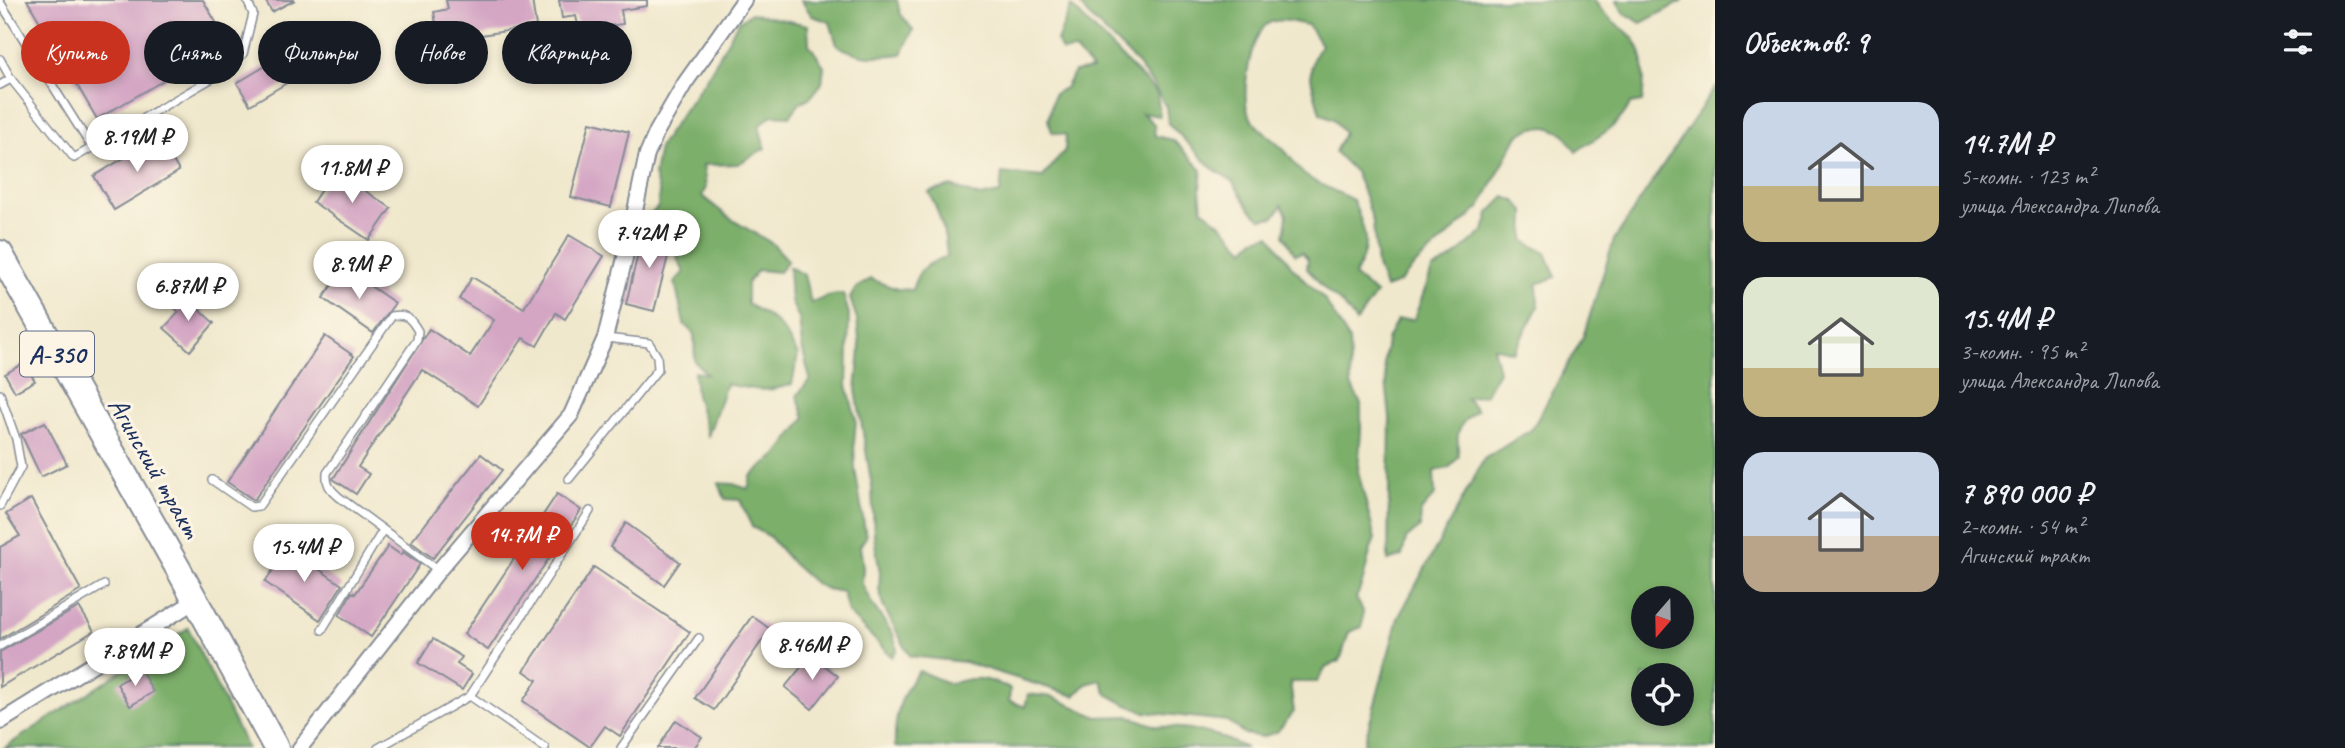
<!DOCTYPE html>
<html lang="ru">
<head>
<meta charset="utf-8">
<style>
  :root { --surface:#171b24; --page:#242831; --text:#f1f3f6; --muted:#9ea1a6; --accent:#c8321e }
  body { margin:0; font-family:Caveat,sans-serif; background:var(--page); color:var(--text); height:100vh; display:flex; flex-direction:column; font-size:26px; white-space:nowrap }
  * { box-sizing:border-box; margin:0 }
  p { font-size:23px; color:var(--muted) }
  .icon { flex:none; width:38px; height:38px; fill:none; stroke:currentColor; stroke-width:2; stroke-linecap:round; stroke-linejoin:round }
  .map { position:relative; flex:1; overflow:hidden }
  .details { display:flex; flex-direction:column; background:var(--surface); width:630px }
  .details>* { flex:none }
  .top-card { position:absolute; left:21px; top:21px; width:665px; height:63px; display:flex; gap:14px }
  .needle { width:46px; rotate:200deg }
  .buttons { position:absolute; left:1631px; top:586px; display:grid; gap:14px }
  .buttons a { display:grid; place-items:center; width:63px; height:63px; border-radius:50%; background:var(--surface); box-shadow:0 4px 10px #0003; font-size:35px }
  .price { position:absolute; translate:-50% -60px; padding:0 16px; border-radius:24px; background:#fff; color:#222; font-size:23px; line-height:46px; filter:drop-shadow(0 2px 4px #0008) }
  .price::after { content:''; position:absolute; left:50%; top:42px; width:21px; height:16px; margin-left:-10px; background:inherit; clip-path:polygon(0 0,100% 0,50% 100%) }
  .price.selected { background:var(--accent); color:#fff }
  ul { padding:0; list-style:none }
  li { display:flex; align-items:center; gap:21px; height:175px; padding:0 28px }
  li span { display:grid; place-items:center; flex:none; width:196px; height:140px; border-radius:21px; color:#555 }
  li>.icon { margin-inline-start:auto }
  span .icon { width:84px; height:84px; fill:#fffc; stroke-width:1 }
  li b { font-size:30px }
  h2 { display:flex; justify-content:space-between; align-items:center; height:84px; padding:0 28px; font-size:30px }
  .pill { padding:0 24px; border-radius:32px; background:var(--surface); box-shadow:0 4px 10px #0003; font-size:24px; line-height:63px }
  .pill.selected { background:var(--accent); color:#fff }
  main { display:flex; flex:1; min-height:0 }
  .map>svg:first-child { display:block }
  .forest { fill:#7caf6b; stroke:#4c6f64; stroke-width:2; fill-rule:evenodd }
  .building { fill:#d4a6c4 }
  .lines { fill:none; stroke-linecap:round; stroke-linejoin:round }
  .service-casing { stroke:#868c95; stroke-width:10 }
  .minor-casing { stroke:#868c95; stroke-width:18 }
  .trunk-casing { stroke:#868c95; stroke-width:28 }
  .service { stroke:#fff; stroke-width:7 }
  .minor { stroke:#fff; stroke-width:14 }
  .trunk { stroke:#fff; stroke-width:24 }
  .labels { text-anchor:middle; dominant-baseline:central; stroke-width:6; stroke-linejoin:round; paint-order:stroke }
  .shield { fill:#fcf5e5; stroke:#5e6a86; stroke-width:2 }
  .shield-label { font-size:26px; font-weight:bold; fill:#1b2f5e }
  .street-label { font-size:28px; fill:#1b2f5e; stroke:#fcf5e5 }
</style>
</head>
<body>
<main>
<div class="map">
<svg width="1715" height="748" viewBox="0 0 1715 748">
  <rect width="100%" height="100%" fill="#fcf5e5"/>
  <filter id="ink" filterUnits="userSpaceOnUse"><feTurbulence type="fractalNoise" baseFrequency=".0143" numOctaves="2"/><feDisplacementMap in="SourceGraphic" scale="14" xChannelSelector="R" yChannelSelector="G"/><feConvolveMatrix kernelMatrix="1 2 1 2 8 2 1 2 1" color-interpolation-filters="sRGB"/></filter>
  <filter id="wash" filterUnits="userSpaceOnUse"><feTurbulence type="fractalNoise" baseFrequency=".00686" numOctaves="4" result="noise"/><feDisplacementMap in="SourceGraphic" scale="28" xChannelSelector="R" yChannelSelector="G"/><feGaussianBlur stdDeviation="1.57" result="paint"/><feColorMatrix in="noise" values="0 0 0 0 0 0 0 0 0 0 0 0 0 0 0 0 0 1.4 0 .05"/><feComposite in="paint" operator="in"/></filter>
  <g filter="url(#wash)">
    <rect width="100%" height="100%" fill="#f0e8cc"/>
    <g class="forest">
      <path d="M801 0H897L900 13 913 30 902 54C876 57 860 59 837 45L830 22 812 16Z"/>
      <path d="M1077 0H1595C1601 14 1616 23 1627 32 1647 48 1645 80 1642 102L1630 104C1617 130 1598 135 1576 152L1565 134 1548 127 1532 128 1518 135 1480 207 1416 264 1399 283 1385 288 1377 266 1373 222 1365 196 1355 172 1335 152 1344 133 1334 119 1320 113C1313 87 1303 68 1321 45L1308 25C1296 23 1277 16 1266 25 1250 38 1241 94 1248 112 1254 128 1274 139 1285 151 1292 158 1297 170 1306 176 1320 185 1338 192 1353 200 1366 234 1372 244 1354 276L1376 294 1356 322C1345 306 1342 303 1327 291 1320 285 1315 276 1307 269L1308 259 1302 252 1295 255 1284 235 1287 215 1282 205 1274 217 1261 219 1250 209 1232 181 1212 168 1168 123 1166 107 1154 86 1134 60 1087 14Z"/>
      <polygon points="1616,0 1683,0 1683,1 1641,23 1624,13"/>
      <path d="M1071 6 1157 93 1160 116 1142 113 1154 124 1155 136 1173 140 1202 170 1200 189 1202 209 1220 223 1245 249 1255 239 1270 235 1292 267 1324 299 1349 340 1351 385 1361 404V431L1358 471 1375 539C1365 560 1367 578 1356 598L1363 611 1362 627 1349 632 1340 661 1326 667 1317 682H1290L1294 712 1277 732 1262 737 1245 734 1227 721 1145 712 1125 704 1107 694 1101 680 1086 684 1075 696 964 662 910 656 883 606 879 589 880 573 874 536 872 487 856 390 860 350 857 319 850 298 856 288 871 279 897 289 912 290C919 267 925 265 947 256 946 232 940 213 929 192L951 186 980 197 1000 193 1002 173 1043 177 1065 150 1066 135 1052 132 1048 120 1054 94 1065 88 1074 72 1092 69 1075 50 1062 51 1057 41Z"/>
      <path d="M751 13 808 25 809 44 824 66 822 83 811 97 801 102 790 116 772 115 759 126 765 148 738 164 703 165 706 187 702 196 731 219 773 244 788 260 779 272 758 270 747 283V304C777 320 782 325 798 355L792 384C765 394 753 389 726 384L708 436 696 395 694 372 707 374 695 362 694 334 684 324 675 282 684 272 677 258 682 245V228L666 231 648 226 649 216 658 207 659 192 654 175 659 147 711 71 738 22Z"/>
      <path d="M1715 87V748H1363L1398 618 1484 459 1532 429 1583 337 1614 240ZM1643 598H1682V637H1643ZM1643 676H1682V714H1643Z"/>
      <path d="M1505 197 1517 202 1525 212 1524 241 1546 253 1556 277 1537 284 1538 307 1514 352 1493 347 1499 371 1485 395 1466 398 1477 410C1458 423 1455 433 1459 456L1449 468 1434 471 1435 495 1421 511 1420 527 1406 539 1402 556 1388 561 1390 418 1384 362 1387 340 1397 320 1414 319 1432 270 1454 257 1484 231 1489 213Z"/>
      <path d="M789 267 804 275 811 303C823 299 830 293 843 294L849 314 847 385 856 420 854 443 855 468 866 537 860 546 863 567 862 584 872 604 893 634 897 649 892 657 848 613 843 592 826 589 812 581 793 564 769 536 752 527 740 500 725 499 719 483 733 484 748 489 751 476 777 455 805 418 797 396 810 379 802 347 799 318 791 302Z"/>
      <polygon points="188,628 247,748 4,748"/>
      <path d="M919 671 950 684C975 676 986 677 1010 689L1009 701 1025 707 1028 694 1053 697 1097 717 1129 716 1156 726 1191 729 1219 736 1246 748 895 747C894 717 900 693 919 671Z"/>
    </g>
    <g id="blocks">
      <g class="building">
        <polygon points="27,0 203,0 228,43 97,119"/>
        <polygon points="265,0 295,0 272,12"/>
        <polygon points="446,0 532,0 536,26 439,42 434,12 448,9"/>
        <polygon points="559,0 647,0 647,6 621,10 623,24 579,30 576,16 562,18"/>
        <polygon points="324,31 337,53 250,105 237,83"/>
        <polygon points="590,122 629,132 611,207 571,197"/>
        <polygon points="159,137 179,171 114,210 94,176"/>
        <polygon points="334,170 391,208 369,240 313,202"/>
        <polygon points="644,228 673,237 654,311 626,304"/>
        <polygon points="569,235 604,256 565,319 556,313 537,346 523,338 478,406 422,370 358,467 369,474 356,494 333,479 429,329 470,356 494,320 459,299 472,277 524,308"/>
        <polygon points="344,268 395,303 373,333 323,298"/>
        <polygon points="182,294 214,323 190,351 164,328 179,312 172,306"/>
        <polygon points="325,336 354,356 254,500 227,482"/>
        <polygon points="24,363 35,381 15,392 5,374"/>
        <polygon points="45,422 67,464 41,477 21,434"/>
        <polygon points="481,454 502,470 433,558 411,542"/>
        <polygon points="557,494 581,510 488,650 464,634"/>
        <polygon points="31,499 81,590 0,639 0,547 20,536 6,514"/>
        <polygon points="626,523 680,562 664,585 610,547"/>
        <polygon points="388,546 401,555 403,552 420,564 371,637 339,615 352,592 355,594"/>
        <polygon points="288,548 342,585 320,620 265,582"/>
        <polygon points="594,567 690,632 620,736 605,726 590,747 523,701 537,680 524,671"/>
        <polygon points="79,607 94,631 0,687 0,652"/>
        <polygon points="752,616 770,629 714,710 695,698"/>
        <polygon points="433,639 462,657 457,664 472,674 462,690 418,663"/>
        <polygon points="811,655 838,676 812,709 785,687"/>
        <polygon points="141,670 153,692 130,706 117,684"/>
        <polygon points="676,720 702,737 694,748 658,748"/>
      </g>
    </g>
  </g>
  <g filter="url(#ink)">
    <use href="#blocks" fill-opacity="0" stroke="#868c95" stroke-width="2"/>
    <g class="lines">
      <g class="service-casing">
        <g id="service">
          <polyline points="0,2 92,148"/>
          <polyline points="0,59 11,79"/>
          <polyline points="0,85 11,79 74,158 211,79 243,54 253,14 247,0"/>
          <polyline points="0,394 16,439 21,467 0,506"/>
          <polyline points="569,479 658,369 657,356 649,343 606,338"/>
          <path d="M212 480 251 507 259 506 392 316C407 313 411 319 418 331L417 340 327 473C326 485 330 489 339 497L438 570"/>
          <polyline points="322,630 383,530"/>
          <polyline points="0,646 104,585"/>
          <polyline points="470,696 545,748"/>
          <polyline points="378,748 470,696 590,511"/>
          <polyline points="621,748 699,638"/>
        </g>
      </g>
      <g class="minor-casing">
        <g id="minor">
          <polyline points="0,722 195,601"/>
          <polyline points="300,748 439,570 571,415 605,338 625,258 647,154 657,131 685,83 744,0"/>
        </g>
      </g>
      <g class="trunk-casing">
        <polyline id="trunk" points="0,253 180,572 276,748"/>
      </g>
      <use href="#service" class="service"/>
      <use href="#minor" class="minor"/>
      <use href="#trunk" class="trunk"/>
    </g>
  </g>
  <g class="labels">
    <rect class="shield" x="20" y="331.5" width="74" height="45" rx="5"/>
    <g class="shield-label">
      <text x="57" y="354">А-350</text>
    </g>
    <g class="street-label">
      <text transform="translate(155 467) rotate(60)">Агинский тракт</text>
    </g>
  </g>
</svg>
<div class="buttons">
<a><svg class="needle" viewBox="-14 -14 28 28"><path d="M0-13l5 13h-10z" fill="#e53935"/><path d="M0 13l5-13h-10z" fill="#9ea1a6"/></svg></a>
<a><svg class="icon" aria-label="locate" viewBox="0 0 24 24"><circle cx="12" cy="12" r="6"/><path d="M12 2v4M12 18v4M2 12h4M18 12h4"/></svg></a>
</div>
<b class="price" style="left:137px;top:174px">8.19M ₽</b>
<b class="price" style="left:352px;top:205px">11.8M ₽</b>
<b class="price" style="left:649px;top:270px">7.42M ₽</b>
<b class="price" style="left:359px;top:301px">8.9M ₽</b>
<b class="price" style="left:188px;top:323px">6.87M ₽</b>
<b class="price selected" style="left:522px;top:572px">14.7M ₽</b>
<b class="price" style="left:304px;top:584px">15.4M ₽</b>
<b class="price" style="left:812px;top:682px">8.46M ₽</b>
<b class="price" style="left:135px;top:688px">7.89M ₽</b>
<div class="top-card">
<a class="pill selected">Купить</a>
<a class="pill">Снять</a>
<a class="pill">Фильтры</a>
<a class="pill">Новое</a>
<a class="pill">Квартира</a>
</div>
</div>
<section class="details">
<h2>Объектов: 9<svg class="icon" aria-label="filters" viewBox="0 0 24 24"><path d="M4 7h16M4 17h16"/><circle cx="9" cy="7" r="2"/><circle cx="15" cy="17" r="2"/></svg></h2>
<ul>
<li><span style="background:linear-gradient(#c9d6e8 60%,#c2b280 0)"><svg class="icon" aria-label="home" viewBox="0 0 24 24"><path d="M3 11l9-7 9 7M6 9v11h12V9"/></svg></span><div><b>14.7M ₽</b><p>5-комн. · 123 m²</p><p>улица Александра Липова</p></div></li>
<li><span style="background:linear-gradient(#dfe7d0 65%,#c2b280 0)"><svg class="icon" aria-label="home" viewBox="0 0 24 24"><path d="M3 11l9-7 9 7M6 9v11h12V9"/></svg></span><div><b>15.4M ₽</b><p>3-комн. · 95 m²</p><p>улица Александра Липова</p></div></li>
<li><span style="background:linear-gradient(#c9d6e8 60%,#b9a48a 0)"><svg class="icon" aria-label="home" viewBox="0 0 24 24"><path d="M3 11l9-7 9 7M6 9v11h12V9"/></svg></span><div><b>7 890 000 ₽</b><p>2-комн. · 54 m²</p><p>Агинский тракт</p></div></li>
</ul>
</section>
</main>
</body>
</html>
